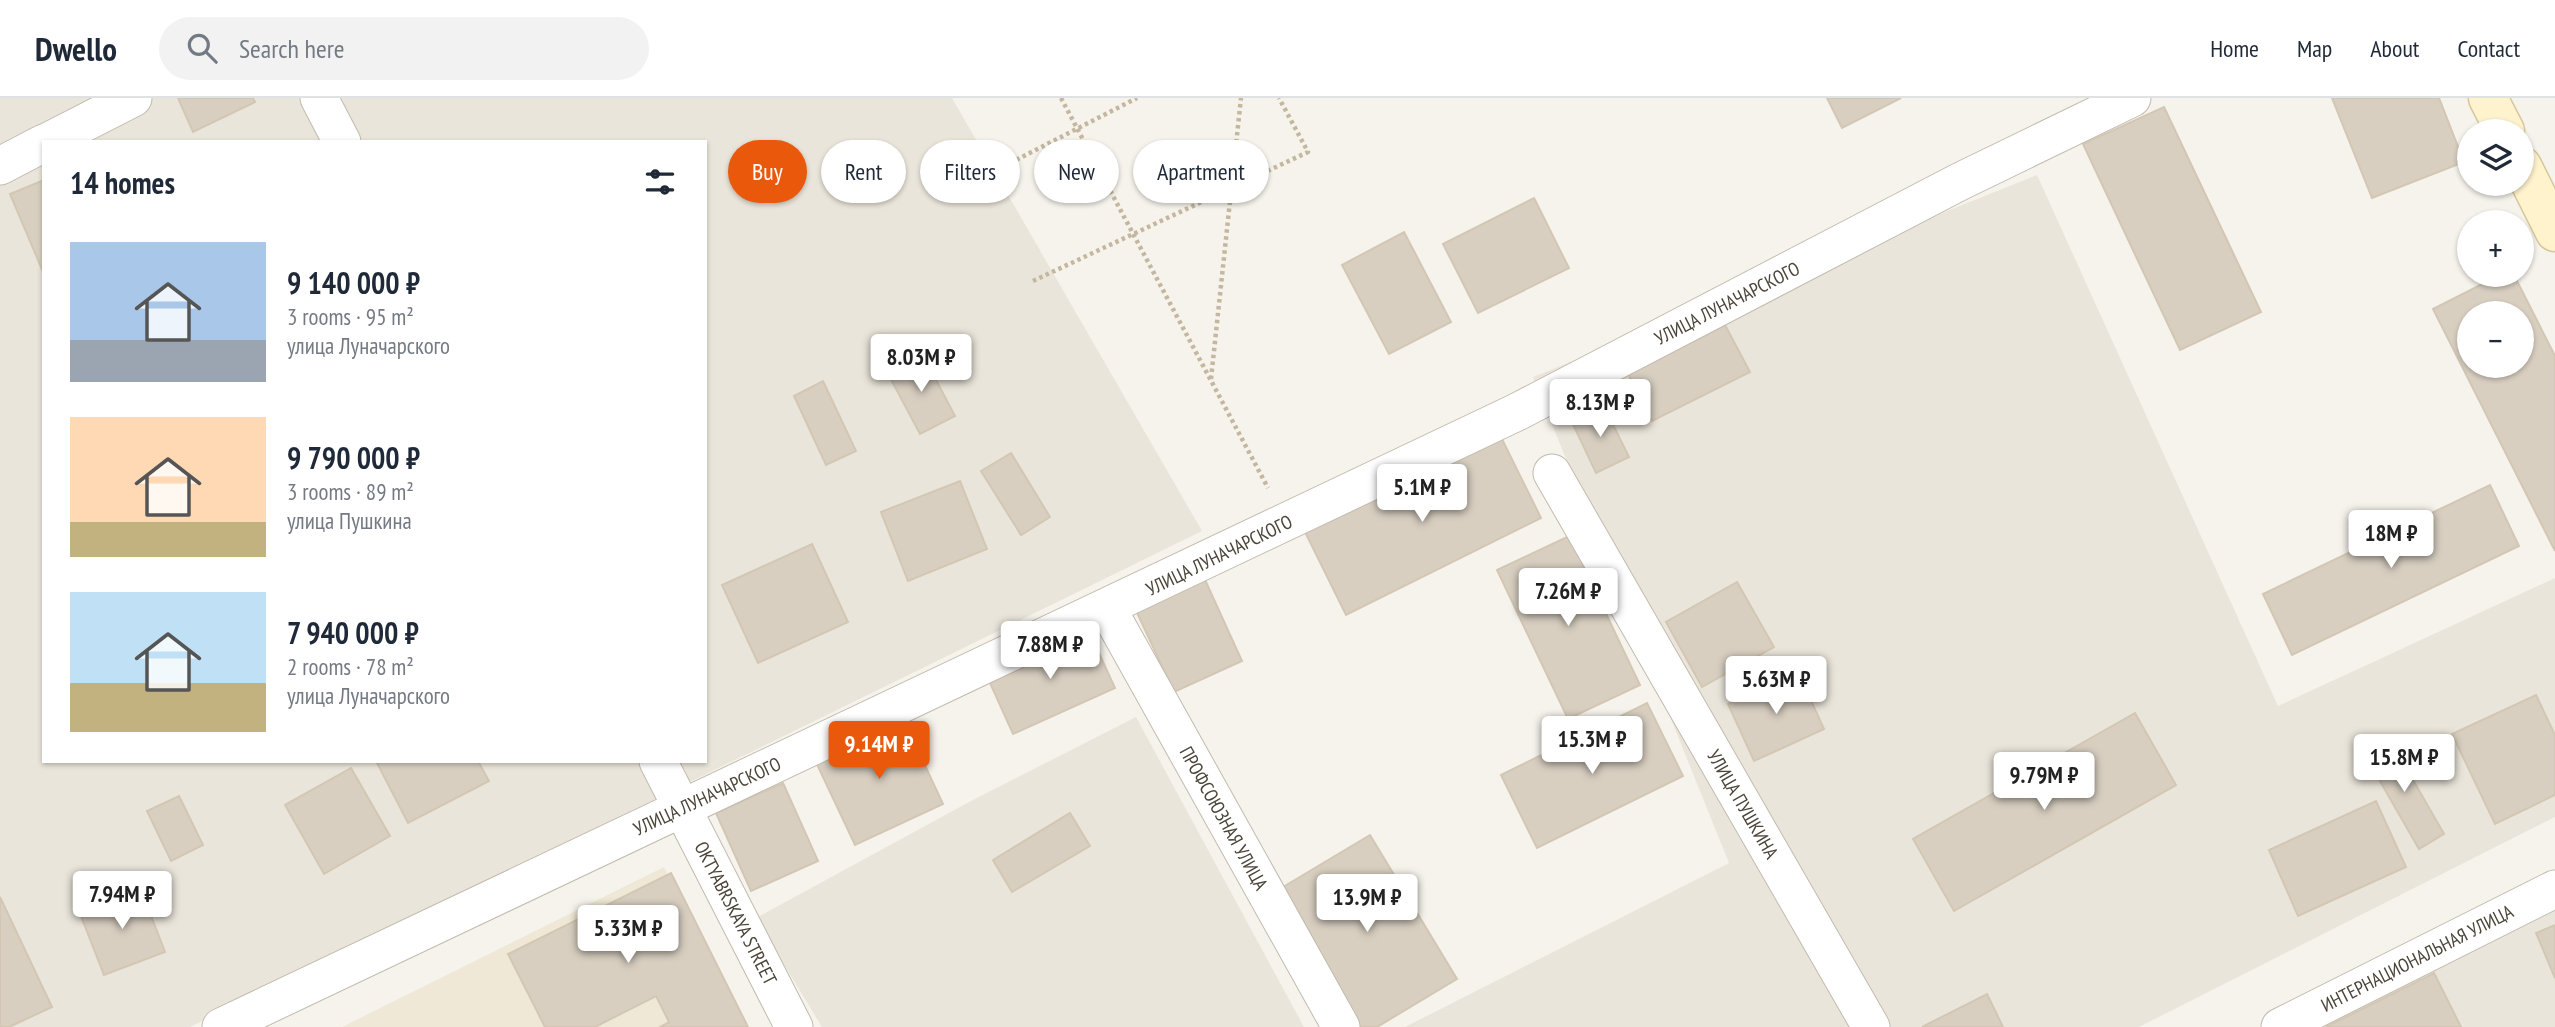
<!DOCTYPE html>
<html lang="en">
<head>
<meta charset="utf-8">
<style>
  :root { --surface:#fff; --page:#f2f2f3; --text:#1f2937; --muted:#747a83; --line:#e0e1e3; --accent:#ea580c }
  body { margin:0; font-family:"PT Sans Narrow",sans-serif; background:var(--page); color:var(--text); height:100vh; display:flex; flex-direction:column; font-size:26px; white-space:nowrap }
  * { box-sizing:border-box; margin:0 }
  p { font-size:23px; color:var(--muted) }
  .icon { flex:none; width:38px; height:38px; fill:none; stroke:currentColor; stroke-width:2; stroke-linecap:round; stroke-linejoin:round }
  .map { position:relative; flex:1; overflow:hidden }
  .sheet { position:absolute; left:42px; top:42px; width:665px; height:623px; display:flex; flex-direction:column; background:var(--surface); border-radius:0px; box-shadow:0 2px 5px #0004 }
  .sheet>* { flex:none }
  .top-card { position:absolute; left:728px; top:42px; width:665px; height:63px; display:flex; gap:14px }
  .fabs { position:absolute; left:2457px; top:21px; display:grid; gap:14px }
  .fabs a { display:grid; place-items:center; width:77px; height:77px; border-radius:50%; background:var(--surface); box-shadow:0 2px 5px #0004; font-size:35px }
  .price { position:absolute; translate:-50% -60px; padding:0 16px; border-radius:7px; background:#fff; color:#222; font-size:23px; line-height:46px; filter:drop-shadow(0 2px 4px #0008) }
  .price::after { content:''; position:absolute; left:50%; top:42px; width:21px; height:16px; margin-left:-10px; background:inherit; clip-path:polygon(0 0,100% 0,50% 100%) }
  .price.selected { background:var(--accent); color:#fff }
  ul { padding:0; list-style:none }
  li { display:flex; align-items:center; gap:21px; height:175px; padding:0 28px }
  li span { display:grid; place-items:center; flex:none; width:196px; height:140px; border-radius:0px; color:#555 }
  li>.icon { margin-inline-start:auto }
  span .icon { width:84px; height:84px; fill:#fffc; stroke-width:1 }
  li b { font-size:30px }
  h2 { display:flex; justify-content:space-between; align-items:center; height:84px; padding:0 28px; font-size:30px }
  .tag { padding:0 24px; border-radius:32px; background:var(--surface); box-shadow:0 2px 5px #0004; font-size:24px; line-height:63px }
  .tag.selected { background:var(--accent); color:#fff }
  header { display:flex; align-items:center; gap:42px; box-sizing:border-box; height:98px; padding:0 35px; background:var(--surface); border-bottom:2px solid var(--line) }
  header strong { font-size:33px }
  nav { display:flex; gap:38px; margin-inline-start:auto; font-size:24px }
  .search { width:490px; height:63px; background:var(--page); display:flex; align-items:center; gap:18px; box-sizing:border-box; padding:0 24px; border-radius:38px; color:var(--muted); font-size:26px }
  .map>svg:first-child { display:block }
  .residential { fill:#eae5da; fill-rule:evenodd }
  .education { fill:#efe8d6 }
  .building { fill:#d8cfc1; stroke:#d3c7b4; stroke-width:2; fill-rule:evenodd }
  .lines { fill:none; stroke-linecap:round; stroke-linejoin:round }
  .street-casing { stroke:#c2bbae; stroke-width:39 }
  .secondary-casing { stroke:#d6c79b; stroke-width:41 }
  .path { stroke:#c4b79f; stroke-width:4.5; stroke-dasharray:3.5 3.5; stroke-linecap:butt }
  .street { stroke:#fff; stroke-width:37 }
  .secondary { stroke:#fff3cd; stroke-width:38 }
  .labels { text-anchor:middle; dominant-baseline:central; stroke-width:5; stroke-linejoin:round; paint-order:stroke }
  .street-label { font-size:19px; fill:#4b4439; stroke:#fff }
</style>
</head>
<body>
<header>
<strong>Dwello</strong>
<div class="search"><svg class="icon" aria-label="search" viewBox="0 0 24 24"><circle cx="10" cy="10" r="6"/><path d="M15 15l6 6"/></svg>Search here</div>
<nav><a>Home</a><a>Map</a><a>About</a><a>Contact</a></nav>
</header>
<div class="map">
<svg width="2555" height="929" viewBox="0 0 2555 929">
  <rect width="100%" height="100%" fill="#f6f3ec"/>
  <g class="residential">
    <path d="M0 0H952L1202 433 190 929H0ZM44 44H705V663H44Z"/>
    <polygon points="2037,77 2278,608 2555,480 2555,719 2139,929 1405,929 1729,765 1533,279"/>
    <polygon points="1136,619 1304,929 822,929 756,820 971,703"/>
    <polygon points="2555,792 2555,929 2293,929"/>
  </g>
  <polygon class="education" points="664,769 748,929 342,929"/>
  <g class="building">
    <polygon points="178,0 253,0 255,4 193,34"/>
    <polygon points="1827,0 1901,0 1842,30"/>
    <polygon points="2332,0 2439,0 2464,64 2372,100"/>
    <polygon points="2164,9 2261,214 2180,252 2083,46"/>
    <polygon points="44,82 44,176 10,96"/>
    <polygon points="1534,100 1569,170 1478,215 1443,146"/>
    <polygon points="1404,134 1451,224 1389,256 1342,167"/>
    <path d="M2500 177H2514L2555 258V453L2433 211ZM2469 215H2522V268H2469Z"/>
    <polygon points="1725,227 1750,274 1652,323 1628,276"/>
    <polygon points="922,255 955,318 920,336 887,274"/>
    <polygon points="823,283 856,353 826,367 794,298"/>
    <polygon points="1603,306 1629,359 1596,375 1571,322"/>
    <polygon points="1499,335 1541,420 1346,517 1304,432"/>
    <polygon points="1011,355 1050,419 1021,437 981,373"/>
    <polygon points="960,383 987,451 908,483 881,414"/>
    <polygon points="2490,387 2519,448 2292,557 2263,496"/>
    <polygon points="1569,438 1640,587 1568,621 1497,472"/>
    <polygon points="812,446 848,524 758,565 722,487"/>
    <polygon points="1201,473 1242,563 1174,594 1132,504"/>
    <polygon points="1737,484 1774,549 1702,589 1666,524"/>
    <polygon points="1087,529 1115,590 1013,636 986,576"/>
    <polygon points="1798,574 1824,631 1754,663 1728,606"/>
    <polygon points="2536,597 2555,637 2555,697 2495,726 2452,636"/>
    <polygon points="1647,605 1683,678 1537,750 1501,677"/>
    <polygon points="2135,615 2176,687 1954,813 1913,741"/>
    <polygon points="902,618 943,706 855,747 814,660"/>
    <polygon points="2390,642 2444,736 2419,751 2365,657"/>
    <polygon points="376,663 478,663 489,683 408,725"/>
    <polygon points="351,670 390,738 324,776 285,707"/>
    <polygon points="783,685 818,763 751,793 716,715"/>
    <polygon points="179,698 203,747 171,763 147,713"/>
    <polygon points="2376,703 2406,769 2298,818 2269,752"/>
    <polygon points="1070,715 1090,748 1012,794 993,762"/>
    <polygon points="1370,737 1457,881 1377,929 1360,929 1278,792"/>
    <polygon points="671,775 748,929 660,929 669,924 656,898 595,929 545,929 508,856"/>
    <polygon points="140,789 165,854 104,877 79,813"/>
    <polygon points="0,799 52,909 9,929 0,929"/>
    <polygon points="2555,827 2555,880 2536,835"/>
    <polygon points="2434,875 2461,929 2326,929"/>
    <polygon points="1987,896 2003,929 1922,929"/>
  </g>
  <g class="lines">
    <g class="street-casing">
      <g id="street">
        <polyline points="319,0 342,44"/>
        <polyline points="47,44 133,0"/>
        <polyline points="0,68 44,45"/>
        <polyline points="1552,375 1871,929"/>
        <polyline points="1107,510 1341,929"/>
        <polyline points="658,663 794,929"/>
        <polyline points="221,929 1517,314 1961,83 2132,0"/>
        <polyline points="2280,929 2555,791"/>
      </g>
    </g>
    <g class="secondary-casing">
      <g id="secondary">
        <polyline points="2488,0 2505,33"/>
        <polyline points="2522,68 2555,134"/>
      </g>
    </g>
    <g class="path">
      <polyline points="1061,0 1268,390"/>
      <polyline points="979,81 1137,0"/>
      <polyline points="1033,183 1308,54 1279,0"/>
      <polyline points="1211,281 1241,0"/>
    </g>
    <use href="#street" class="street"/>
    <use href="#secondary" class="secondary"/>
  </g>
  <g class="labels">
    <g class="street-label">
      <text transform="translate(1727 205) rotate(-27)">УЛИЦА ЛУНАЧАРСКОГО</text>
      <text transform="translate(1219 457) rotate(-26)">УЛИЦА ЛУНАЧАРСКОГО</text>
      <text transform="translate(707 698) rotate(-25)">УЛИЦА ЛУНАЧАРСКОГО</text>
      <text transform="translate(1743 706) rotate(60)">УЛИЦА ПУШКИНА</text>
      <text transform="translate(1224 720) rotate(61)">ПРОФСОЮЗНАЯ УЛИЦА</text>
      <text transform="translate(736 815) rotate(63)">OKTYABRSKAYA STREET</text>
      <text transform="translate(2417 860) rotate(-27)">ИНТЕРНАЦИОНАЛЬНАЯ УЛИЦА</text>
    </g>
  </g>
</svg>
<div class="fabs">
<a><svg class="icon" aria-label="layers" viewBox="0 0 24 24"><path d="M12 4l9 5-9 5-9-5zM3 14l9 5 9-5"/></svg></a>
<a>+</a>
<a>−</a>
</div>
<b class="price" style="left:921px;top:296px">8.03M ₽</b>
<b class="price" style="left:1600px;top:341px">8.13M ₽</b>
<b class="price" style="left:1422px;top:426px">5.1M ₽</b>
<b class="price" style="left:2391px;top:472px">18M ₽</b>
<b class="price" style="left:1568px;top:530px">7.26M ₽</b>
<b class="price" style="left:1050px;top:583px">7.88M ₽</b>
<b class="price" style="left:1776px;top:618px">5.63M ₽</b>
<b class="price" style="left:1592px;top:678px">15.3M ₽</b>
<b class="price selected" style="left:879px;top:683px">9.14M ₽</b>
<b class="price" style="left:2404px;top:696px">15.8M ₽</b>
<b class="price" style="left:2044px;top:714px">9.79M ₽</b>
<b class="price" style="left:122px;top:833px">7.94M ₽</b>
<b class="price" style="left:1367px;top:836px">13.9M ₽</b>
<b class="price" style="left:628px;top:867px">5.33M ₽</b>
<div class="top-card">
<a class="tag selected">Buy</a>
<a class="tag">Rent</a>
<a class="tag">Filters</a>
<a class="tag">New</a>
<a class="tag">Apartment</a>
</div>
<section class="sheet">
<h2>14 homes<svg class="icon" aria-label="filters" viewBox="0 0 24 24"><path d="M4 7h16M4 17h16"/><circle cx="9" cy="7" r="2"/><circle cx="15" cy="17" r="2"/></svg></h2>
<ul>
<li><span style="background:linear-gradient(#a9c7e8 70%,#9aa5b1 0)"><svg class="icon" aria-label="home" viewBox="0 0 24 24"><path d="M3 11l9-7 9 7M6 9v11h12V9"/></svg></span><div><b>9 140 000 ₽</b><p>3 rooms · 95 m²</p><p>улица Луначарского</p></div></li>
<li><span style="background:linear-gradient(#ffd9b3 75%,#c2b280 0)"><svg class="icon" aria-label="home" viewBox="0 0 24 24"><path d="M3 11l9-7 9 7M6 9v11h12V9"/></svg></span><div><b>9 790 000 ₽</b><p>3 rooms · 89 m²</p><p>улица Пушкина</p></div></li>
<li><span style="background:linear-gradient(#bfe0f5 65%,#c2b280 0)"><svg class="icon" aria-label="home" viewBox="0 0 24 24"><path d="M3 11l9-7 9 7M6 9v11h12V9"/></svg></span><div><b>7 940 000 ₽</b><p>2 rooms · 78 m²</p><p>улица Луначарского</p></div></li>
</ul>
</section>
</div>
</body>
</html>
